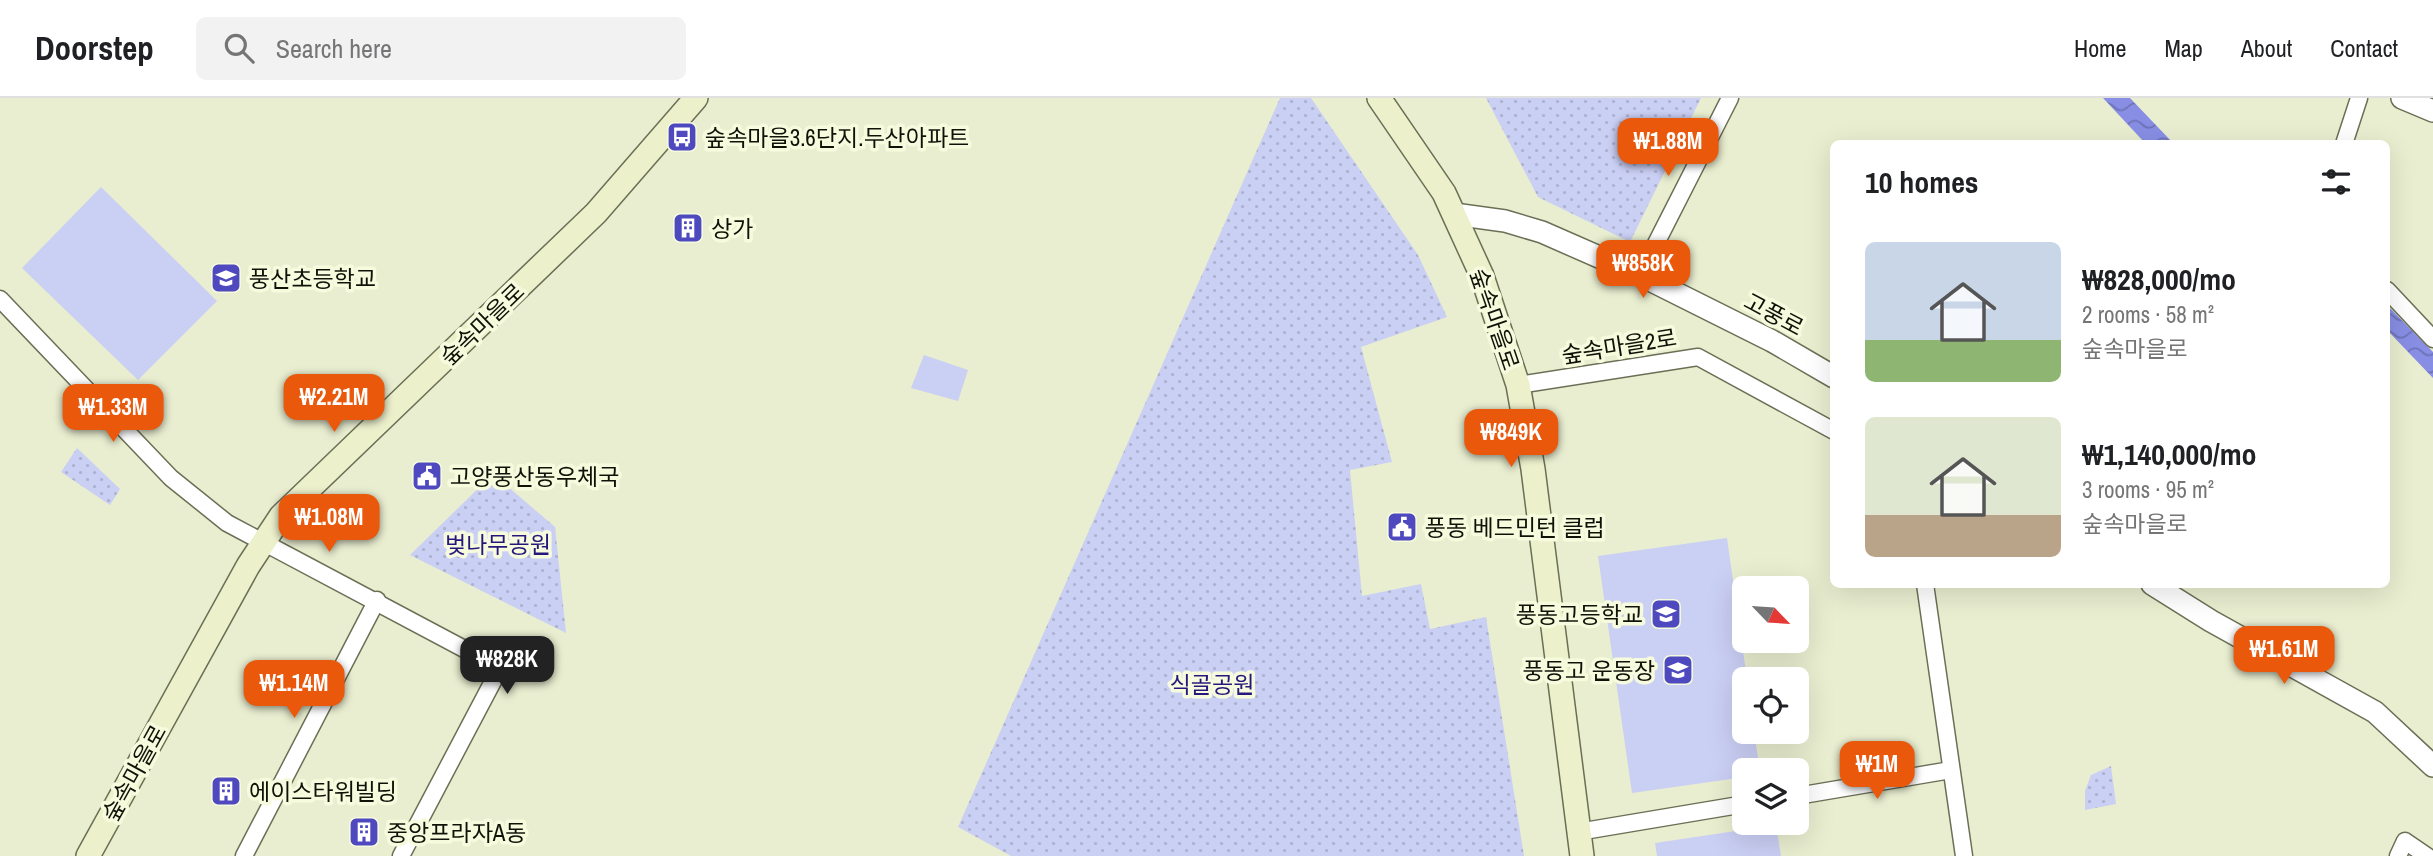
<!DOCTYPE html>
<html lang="en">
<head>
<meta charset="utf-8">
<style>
  :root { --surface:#fff; --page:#f2f2f2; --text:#202124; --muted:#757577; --line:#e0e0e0; --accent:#ea580c }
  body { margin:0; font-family:"Archivo Narrow","Noto Sans KR",sans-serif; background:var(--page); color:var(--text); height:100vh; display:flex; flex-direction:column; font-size:26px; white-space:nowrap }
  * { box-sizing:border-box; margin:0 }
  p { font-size:23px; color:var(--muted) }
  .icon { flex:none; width:38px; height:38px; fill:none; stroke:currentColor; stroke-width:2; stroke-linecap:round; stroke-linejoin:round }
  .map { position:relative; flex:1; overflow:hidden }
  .drawer { position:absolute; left:1830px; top:42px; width:560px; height:448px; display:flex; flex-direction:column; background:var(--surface); border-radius:10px; box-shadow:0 7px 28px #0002 }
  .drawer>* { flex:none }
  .needle { width:46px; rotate:115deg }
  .fabs { position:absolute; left:1732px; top:478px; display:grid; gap:14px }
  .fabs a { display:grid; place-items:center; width:77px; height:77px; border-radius:10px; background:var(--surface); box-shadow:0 7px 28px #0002; font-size:35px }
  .price { position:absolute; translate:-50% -60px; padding:0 16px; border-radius:14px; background:var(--accent); color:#fff; font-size:23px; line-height:46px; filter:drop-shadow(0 2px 4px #0008) }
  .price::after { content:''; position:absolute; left:50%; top:42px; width:21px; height:16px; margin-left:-10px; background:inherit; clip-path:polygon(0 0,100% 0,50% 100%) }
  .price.active { background:#222; color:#fff }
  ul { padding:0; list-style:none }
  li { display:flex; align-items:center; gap:21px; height:175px; padding:0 35px }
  li span { display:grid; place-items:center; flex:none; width:196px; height:140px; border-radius:10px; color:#555 }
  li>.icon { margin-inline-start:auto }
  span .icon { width:84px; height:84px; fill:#fffc; stroke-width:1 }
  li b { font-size:30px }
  h2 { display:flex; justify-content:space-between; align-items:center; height:84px; padding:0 35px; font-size:30px }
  header { display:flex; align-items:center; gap:42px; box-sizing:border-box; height:98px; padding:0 35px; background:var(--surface); border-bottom:2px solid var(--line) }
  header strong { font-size:33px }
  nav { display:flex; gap:38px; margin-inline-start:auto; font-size:24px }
  .search { width:490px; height:63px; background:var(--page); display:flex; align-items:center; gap:18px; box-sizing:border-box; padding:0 24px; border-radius:10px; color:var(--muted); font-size:26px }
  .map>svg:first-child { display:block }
  .grass { fill:url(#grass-dots) }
  .garden { fill:#cacff4 }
  .water { fill:url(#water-waves) }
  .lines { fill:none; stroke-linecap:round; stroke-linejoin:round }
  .minor-casing { stroke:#6a6f55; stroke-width:19 }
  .tertiary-casing { stroke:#6a6f55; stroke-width:24 }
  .secondary-casing { stroke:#6a6f55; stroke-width:26 }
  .minor { stroke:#fff; stroke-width:16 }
  .tertiary { stroke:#fff; stroke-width:21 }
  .secondary { stroke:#ecf0cb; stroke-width:23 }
  .labels { text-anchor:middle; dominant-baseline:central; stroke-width:7; stroke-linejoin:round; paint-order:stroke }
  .poi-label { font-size:23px; fill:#101208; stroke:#f6fbde; text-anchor:start }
  .street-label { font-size:23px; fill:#101208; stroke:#f6fbde }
  .park-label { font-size:23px; fill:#27177c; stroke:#f6fbde }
</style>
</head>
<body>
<header>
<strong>Doorstep</strong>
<div class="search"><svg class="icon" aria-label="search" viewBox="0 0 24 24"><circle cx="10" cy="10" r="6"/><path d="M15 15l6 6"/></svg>Search here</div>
<nav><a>Home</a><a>Map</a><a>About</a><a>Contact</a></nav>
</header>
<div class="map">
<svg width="2433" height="758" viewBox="0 0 2433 758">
  <defs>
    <pattern id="grass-dots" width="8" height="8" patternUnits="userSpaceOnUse" patternTransform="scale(1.75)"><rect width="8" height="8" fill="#cacff4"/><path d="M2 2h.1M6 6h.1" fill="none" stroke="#acb1d0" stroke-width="1.8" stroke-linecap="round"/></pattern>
    <pattern id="water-waves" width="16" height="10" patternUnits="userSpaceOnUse" patternTransform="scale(1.75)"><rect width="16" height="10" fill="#888ee4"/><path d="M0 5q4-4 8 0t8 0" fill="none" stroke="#6e73b7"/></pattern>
  </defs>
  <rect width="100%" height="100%" fill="#e9eed0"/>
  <g class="grass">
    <polygon points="1280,0 1311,0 1418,157 1447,219 1361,249 1392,364 1350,372 1362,498 1421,486 1430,531 1486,519 1524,758 1011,758 958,729"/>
    <polygon points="1486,0 1701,0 1630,144 1538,99"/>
    <polygon points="77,350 120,391 110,407 61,374"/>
    <polygon points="493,376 555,429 566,535 410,457"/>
    <polygon points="2111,668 2116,706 2085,712 2085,693 2091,677"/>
  </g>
  <g class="garden">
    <polygon points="101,89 217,203 138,282 22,170"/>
    <polygon points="924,257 968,272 958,303 911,290"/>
    <polygon points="1727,440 1747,581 1745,634 1754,634 1760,672 1745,672 1745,679 1632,695 1598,458"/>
    <polygon points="1776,727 1781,758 1657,758 1655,745"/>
  </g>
  <g class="water">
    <polygon points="2103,0 2130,0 2173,45 2145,45"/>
    <polygon points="2387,207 2433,254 2433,280 2387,232"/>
  </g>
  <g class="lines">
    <g class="minor-casing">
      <g id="minor">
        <polyline points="2344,46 2359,0"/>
        <polyline points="1640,177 1730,0"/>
        <polyline points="2387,192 2433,241"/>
        <polyline points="0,201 171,380 227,425 500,570 401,758"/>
        <polyline points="1518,287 1698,259 1834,333"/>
        <polyline points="1925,486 1964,758"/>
        <polyline points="1797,698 1951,672"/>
        <polyline points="1578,734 1745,706"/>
        <polyline points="244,758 377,502"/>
        <polyline points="2398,758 2405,743 2427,758"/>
      </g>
    </g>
    <g class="tertiary-casing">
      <g id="tertiary">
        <polyline points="2402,0 2433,13"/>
        <polyline points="1454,116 1505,123 1542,134 1640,177 1772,243 1834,279"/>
        <polyline points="2152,486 2211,523 2375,614 2433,668"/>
      </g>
    </g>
    <g class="secondary-casing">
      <g id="secondary">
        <polyline points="1379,0 1444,95 1482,178 1518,287 1533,371 1582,758"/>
        <polyline points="88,758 248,468 281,418 596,115 696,0"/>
      </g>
    </g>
    <use href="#minor" class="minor"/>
    <use href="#tertiary" class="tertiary"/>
    <use href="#secondary" class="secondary"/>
  </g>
  <defs>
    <g id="bus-square" transform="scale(1.575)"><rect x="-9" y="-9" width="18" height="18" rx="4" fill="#4e49bf" stroke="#f6fbde"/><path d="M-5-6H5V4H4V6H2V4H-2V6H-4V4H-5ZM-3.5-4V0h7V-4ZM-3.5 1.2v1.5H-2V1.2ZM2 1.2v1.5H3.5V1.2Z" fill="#fff"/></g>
    <g id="building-square" transform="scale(1.575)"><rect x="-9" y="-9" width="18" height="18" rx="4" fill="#4e49bf" stroke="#f6fbde"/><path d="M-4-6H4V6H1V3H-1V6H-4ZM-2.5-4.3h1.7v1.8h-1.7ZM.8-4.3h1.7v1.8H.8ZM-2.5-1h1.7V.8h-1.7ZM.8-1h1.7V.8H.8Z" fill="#fff"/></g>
    <g id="school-square" transform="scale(1.575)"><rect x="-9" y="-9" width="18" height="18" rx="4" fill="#4e49bf" stroke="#f6fbde"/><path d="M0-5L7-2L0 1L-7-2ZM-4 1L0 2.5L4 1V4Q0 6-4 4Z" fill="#fff"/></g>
    <g id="civic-square" transform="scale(1.575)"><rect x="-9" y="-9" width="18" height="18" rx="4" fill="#4e49bf" stroke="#f6fbde"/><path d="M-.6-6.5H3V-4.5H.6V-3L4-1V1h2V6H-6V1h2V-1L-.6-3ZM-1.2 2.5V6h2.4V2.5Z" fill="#fff"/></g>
  </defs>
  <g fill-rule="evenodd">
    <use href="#bus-square" x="682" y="39"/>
    <use href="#building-square" x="688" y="130"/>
    <use href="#school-square" x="226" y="180"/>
    <use href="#civic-square" x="427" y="378"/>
    <use href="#civic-square" x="1402" y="429"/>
    <use href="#school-square" x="1666" y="516"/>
    <use href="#school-square" x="1678" y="572"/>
    <use href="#building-square" x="226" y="693"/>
    <use href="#building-square" x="364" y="734"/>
  </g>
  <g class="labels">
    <g class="poi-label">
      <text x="705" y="39">숲속마을3.6단지.두산아파트</text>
      <text x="711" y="130">상가</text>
      <text x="249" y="180">풍산초등학교</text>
      <text x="450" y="378">고양풍산동우체국</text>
      <text x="1425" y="429">풍동 베드민턴 클럽</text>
      <text x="1643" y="516" text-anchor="end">풍동고등학교</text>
      <text x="1655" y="572" text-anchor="end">풍동고 운동장</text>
      <text x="249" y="693">에이스타워빌딩</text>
      <text x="387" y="734">중앙프라자A동</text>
    </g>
    <g class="street-label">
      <text transform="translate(1774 216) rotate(28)">고풍로</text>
      <text transform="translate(1495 221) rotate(71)">숲속마을로</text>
      <text transform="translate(482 226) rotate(-44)">숲속마을로</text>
      <text transform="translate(1619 248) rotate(-9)">숲속마을2로</text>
      <text transform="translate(134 675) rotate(-61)">숲속마을로</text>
    </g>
    <g class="park-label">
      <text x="498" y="446">벚나무공원</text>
      <text x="1212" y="586">식골공원</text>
    </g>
  </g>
</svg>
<div class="fabs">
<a><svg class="needle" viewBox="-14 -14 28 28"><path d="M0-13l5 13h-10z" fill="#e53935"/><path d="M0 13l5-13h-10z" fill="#757577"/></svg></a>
<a><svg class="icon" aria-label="locate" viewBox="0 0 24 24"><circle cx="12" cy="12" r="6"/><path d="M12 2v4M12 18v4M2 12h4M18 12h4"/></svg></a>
<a><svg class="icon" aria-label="layers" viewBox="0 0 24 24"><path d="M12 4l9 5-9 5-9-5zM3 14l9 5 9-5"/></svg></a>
</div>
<b class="price" style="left:1668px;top:80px">₩1.88M</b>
<b class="price" style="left:1643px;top:202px">₩858K</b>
<b class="price" style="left:334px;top:336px">₩2.21M</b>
<b class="price" style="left:113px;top:346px">₩1.33M</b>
<b class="price" style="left:1511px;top:371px">₩849K</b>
<b class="price" style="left:329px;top:456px">₩1.08M</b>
<b class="price" style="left:2284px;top:588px">₩1.61M</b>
<b class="price active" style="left:507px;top:598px">₩828K</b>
<b class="price" style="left:294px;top:622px">₩1.14M</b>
<b class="price" style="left:1877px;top:703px">₩1M</b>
<section class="drawer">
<h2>10 homes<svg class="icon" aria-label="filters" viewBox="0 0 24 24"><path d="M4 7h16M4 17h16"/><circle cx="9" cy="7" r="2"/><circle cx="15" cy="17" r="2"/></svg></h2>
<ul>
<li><span style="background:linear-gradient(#c9d6e8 70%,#8fb573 0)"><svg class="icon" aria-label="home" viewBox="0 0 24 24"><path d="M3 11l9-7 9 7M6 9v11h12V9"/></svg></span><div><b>₩828,000/mo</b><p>2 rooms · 58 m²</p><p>숲속마을로</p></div></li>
<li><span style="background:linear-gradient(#dfe7d0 70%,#b9a48a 0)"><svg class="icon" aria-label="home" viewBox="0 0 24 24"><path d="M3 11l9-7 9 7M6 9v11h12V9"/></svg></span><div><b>₩1,140,000/mo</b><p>3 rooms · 95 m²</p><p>숲속마을로</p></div></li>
</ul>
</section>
</div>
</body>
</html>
